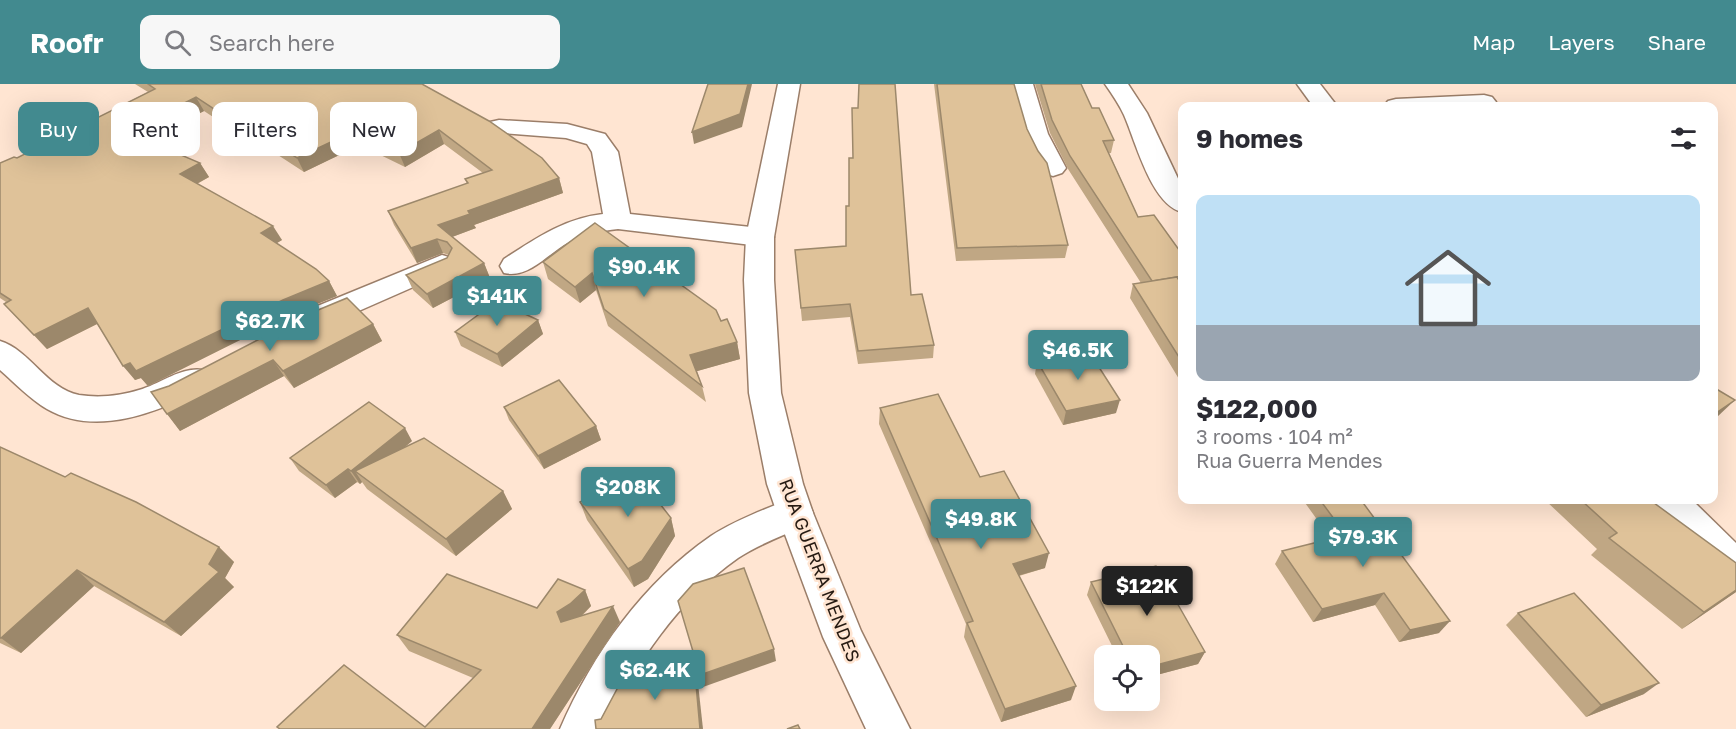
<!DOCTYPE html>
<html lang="en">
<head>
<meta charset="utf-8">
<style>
  :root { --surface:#fff; --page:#f7f7f7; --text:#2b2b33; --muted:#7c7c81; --accent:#428a8f }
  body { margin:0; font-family:"Golos Text",sans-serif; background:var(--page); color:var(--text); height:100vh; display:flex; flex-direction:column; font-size:22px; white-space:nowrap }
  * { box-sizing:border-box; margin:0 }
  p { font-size:20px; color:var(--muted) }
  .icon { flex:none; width:33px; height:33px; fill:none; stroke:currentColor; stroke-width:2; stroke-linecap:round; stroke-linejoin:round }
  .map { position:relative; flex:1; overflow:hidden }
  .side { position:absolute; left:1178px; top:18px; width:540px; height:402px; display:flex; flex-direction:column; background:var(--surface); border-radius:12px; box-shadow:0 6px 24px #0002 }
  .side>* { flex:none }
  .top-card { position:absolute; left:18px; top:18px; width:570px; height:54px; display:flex; gap:12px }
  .controls { position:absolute; left:1094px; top:561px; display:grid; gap:12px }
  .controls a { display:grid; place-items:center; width:66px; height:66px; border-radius:12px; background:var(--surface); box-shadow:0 6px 24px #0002; font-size:30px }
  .price { position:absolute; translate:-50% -51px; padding:0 14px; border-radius:6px; background:var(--accent); color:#fff; font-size:20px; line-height:39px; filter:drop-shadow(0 2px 3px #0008) }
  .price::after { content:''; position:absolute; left:50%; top:36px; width:18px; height:14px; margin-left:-9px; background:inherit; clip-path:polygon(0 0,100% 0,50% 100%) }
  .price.active { background:#222; color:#fff }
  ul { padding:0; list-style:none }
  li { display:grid; align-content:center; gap:12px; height:318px; padding:0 18px }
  li span { display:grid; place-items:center; height:186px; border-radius:12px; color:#555 }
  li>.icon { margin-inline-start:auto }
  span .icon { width:108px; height:108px; fill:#fffc; stroke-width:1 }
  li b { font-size:26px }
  h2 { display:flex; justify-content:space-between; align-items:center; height:72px; padding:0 18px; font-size:26px }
  .tag { padding:0 21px; border-radius:12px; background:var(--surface); box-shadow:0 6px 24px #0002; font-size:21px; line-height:54px }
  .tag.active { background:var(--accent); color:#fff }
  header { display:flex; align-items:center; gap:36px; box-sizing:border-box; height:84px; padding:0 30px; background:var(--accent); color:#fff }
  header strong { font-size:28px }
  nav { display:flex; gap:33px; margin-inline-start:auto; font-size:21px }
  .search { width:420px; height:54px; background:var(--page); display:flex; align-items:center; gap:15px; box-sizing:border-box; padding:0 21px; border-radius:12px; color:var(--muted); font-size:22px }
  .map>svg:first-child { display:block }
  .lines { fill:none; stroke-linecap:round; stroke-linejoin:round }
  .minor-casing { stroke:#9b7e69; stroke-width:3 }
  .tertiary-casing { stroke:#9b7e69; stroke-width:3 }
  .minor { fill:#fff; fill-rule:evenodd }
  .tertiary { fill:#fff; fill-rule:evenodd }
  .wall { fill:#c0a784 }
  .shaded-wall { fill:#9c886b }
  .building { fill:#dfc299; stroke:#9c886b; stroke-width:1.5 }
  .labels { text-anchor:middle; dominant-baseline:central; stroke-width:5; stroke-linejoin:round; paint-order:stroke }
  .street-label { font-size:18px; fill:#261a12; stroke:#ffe5d2 }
</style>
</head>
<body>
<header>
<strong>Roofr</strong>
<div class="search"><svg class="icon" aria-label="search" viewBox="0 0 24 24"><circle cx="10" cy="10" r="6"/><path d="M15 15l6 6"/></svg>Search here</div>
<nav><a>Map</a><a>Layers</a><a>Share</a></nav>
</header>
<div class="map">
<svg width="1736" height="645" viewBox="0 0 1736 645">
  <rect width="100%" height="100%" fill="#ffe5d2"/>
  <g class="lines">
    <g class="minor-casing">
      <g id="minor">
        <path d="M1011 0H1033L1048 50 1066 84 1062 89 1053 92 1044 89C1026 63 1019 31 1011 0Z"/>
        <path d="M1105 0H1128L1147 29 1182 103V128C1151 120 1136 58 1124 31 1119 20 1112 10 1105 0Z"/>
        <polygon points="1297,0 1320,0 1337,22 1313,22"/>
        <polygon points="1484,11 1492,13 1496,18 1493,22 1384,22 1388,17 1396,15"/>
        <path d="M499 36 567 40 605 50 618 68 630 130 760 144 770 147 774 153 770 159 760 162 618 145C601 147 584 150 569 158 548 169 529 195 504 189L500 182 504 175C535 155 565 134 603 130L592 68 587 60 566 54 490 48 487 43 490 38Z"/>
        <polygon points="442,171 452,174 456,180 452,186 320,244 309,247 298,244 294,237 298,230"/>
        <path d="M0 257C30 266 47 305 79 311 98 314 120 312 139 306 161 300 184 280 207 287L212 295 207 303C161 327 97 354 47 325 30 315 15 299 0 286Z"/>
        <path d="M795 414 808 418 813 429 808 440C785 451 759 460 738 474 677 517 636 579 604 645H560C593 569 643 499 711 452 732 438 771 422 795 414Z"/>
        <polygon points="1652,416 1692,416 1736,459 1736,500 1723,496 1657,426"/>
      </g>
    </g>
    <g class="tertiary-casing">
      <polygon id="tertiary" points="778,0 800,0 774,153 774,196 781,309 803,400 813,429 861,547 910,645 866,645 823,553 777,429 767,400 749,309 744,196 746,153"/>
    </g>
    <use href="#minor" class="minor"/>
    <use href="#tertiary" class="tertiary"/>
  </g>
  <g class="wall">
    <polygon points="135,0 423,0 559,94 563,109 474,141 476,144 452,153 484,179 490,194 433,224 413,206 406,191 447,174 449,171 443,169 417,179 394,141 388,127 467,100 465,95 483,89 444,60 405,83 360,61 304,88 261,60 257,62 204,27 147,56 200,79 209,93 197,100 282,156 276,159 329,197 337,212 292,230 148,302 141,294 135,296 97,240 47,265 4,220 6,218 0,214 0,79 17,74 148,8"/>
    <polygon points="934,0 1014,0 1027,45 1068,161 1065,174 956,177"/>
    <polygon points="1035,0 1081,0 1092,24 1114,56 1111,69 1109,69 1138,133 1182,170 1182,300 1130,214 1133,200 1141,199 1068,85 1050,49"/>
    <polygon points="1181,56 1182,56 1182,79 1178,70"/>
    <polygon points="846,162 911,211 934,261 933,274 858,280 850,233 802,237 795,166"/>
    <polygon points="543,178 721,237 737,258 740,275 697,287 702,302 706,318 608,242 596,206 580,219 548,195"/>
    <polygon points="538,236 543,250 502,283 461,262 455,248"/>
    <polygon points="373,240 382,257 294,304 284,292 180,347 151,308"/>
    <polygon points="1037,277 1116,329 1063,341 1035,290"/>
    <polygon points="504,323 596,342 601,356 544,385 509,336"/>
    <polygon points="880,324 980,393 1045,484 1019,492 1071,616 1001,638 964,553 966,540 879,340"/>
    <polygon points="412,357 405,363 503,407 512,425 456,472 367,405 362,398 360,400 357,398 335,414 299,387 290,374"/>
    <polygon points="0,363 65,393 219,463 234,478 225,494 234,503 181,552 94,502 21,569 0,559"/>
    <polygon points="1303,416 1361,416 1439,549 1399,558 1375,521 1313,538 1275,480 1282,467 1331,455"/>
    <polygon points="1545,416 1650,416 1736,508 1682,545 1591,471 1597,465"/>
    <polygon points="580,418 671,434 675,452 648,495 634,503 587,436"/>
    <polygon points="1091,498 1205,568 1198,580 1149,593 1149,572 1117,572 1087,511"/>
    <polygon points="585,506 591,522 582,532 620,538 550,645 280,645 425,643 473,594 409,567 397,551 537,524"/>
    <polygon points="1518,529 1644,610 1586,633 1506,541"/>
  </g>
  <g class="shaded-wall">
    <polygon points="748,0 752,0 742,43 694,60 692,48"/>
    <polygon points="196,13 204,27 136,62 127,48"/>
    <polygon points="254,46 261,60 257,62 249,48"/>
    <polygon points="439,46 444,60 405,83 399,69"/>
    <polygon points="354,47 360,61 304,88 297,74"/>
    <polygon points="200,79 209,93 189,104 180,90"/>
    <polygon points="559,94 563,109 474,141 476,144 444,156 438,141 468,127"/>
    <polygon points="273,142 282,156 269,164 261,149"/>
    <polygon points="437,155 443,169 417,179 411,164"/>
    <polygon points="484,179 490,194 433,224 427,210"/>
    <polygon points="592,189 596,206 580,219 575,203"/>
    <polygon points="1182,192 1182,205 1152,197"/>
    <polygon points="329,197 337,212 292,230 148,302 141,294 135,296 123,282"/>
    <polygon points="88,224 99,239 47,265 34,251"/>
    <polygon points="538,236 543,250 502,283 497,270"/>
    <polygon points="373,240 382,257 294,304 283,287"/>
    <polygon points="737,258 740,275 694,288 690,271"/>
    <polygon points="273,276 284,292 180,347 167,330"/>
    <polygon points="1120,316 1116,329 1063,341 1066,327"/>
    <polygon points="1735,316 1716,334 1713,336 1713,331"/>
    <polygon points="596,342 601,356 544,385 538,372"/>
    <polygon points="405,344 412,357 366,395 355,387 362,398 360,400 351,387"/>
    <polygon points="348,385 357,398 335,414 326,401"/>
    <polygon points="503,407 512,425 456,472 446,455"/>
    <polygon points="1238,416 1253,416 1236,419"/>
    <polygon points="671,434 675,452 648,495 634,503 628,485"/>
    <polygon points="219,463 234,478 225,494 234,503 181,552 164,538 209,480"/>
    <polygon points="1049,469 1045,484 1010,494 1013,480"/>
    <polygon points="77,486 94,502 21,569 1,554"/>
    <polygon points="585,506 591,522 577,536 564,544 557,528"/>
    <polygon points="1736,506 1736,508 1682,545 1704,528"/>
    <polygon points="1384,509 1375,521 1313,538 1322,525"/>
    <polygon points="613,522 620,538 550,645 532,645"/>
    <polygon points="1450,537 1439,549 1399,558 1410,546"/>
    <polygon points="774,565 776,577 703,603 700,591"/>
    <polygon points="1205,568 1198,580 1149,593 1149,583"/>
    <polygon points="694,578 697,590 703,645 699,645"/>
    <polygon points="1659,599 1644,610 1586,633 1601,621"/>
    <polygon points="1076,602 1071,616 1001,638 1005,625"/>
  </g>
  <g class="building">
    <polygon points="148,0 422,0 489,37 542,74 559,94 468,127 470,130 438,141 484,179 427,210 406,191 447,174 452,164 447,158 437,155 411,164 388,127 468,99 465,95 492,86 439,46 399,69 354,47 297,74 254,46 249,48 196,13 127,48 200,79 180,90 273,142 261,149 316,185 329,197 283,216 136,287 130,279 123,282 88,224 34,251 4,220 11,216 0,209 0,79 14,73 17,74 155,5"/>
    <polygon points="708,0 748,0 740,30 692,48"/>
    <polygon points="859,0 895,0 911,211 922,210 934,261 858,267 850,220 801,224 795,166 846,162 846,122 849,122 849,74 853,74 852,24 858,24"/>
    <polygon points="937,0 1014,0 1027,45 1038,67 1047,79 1068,161 957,164"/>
    <polygon points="1041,0 1081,0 1092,24 1099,24 1114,56 1103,57 1138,133 1154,131 1182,170 1182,192 1152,197 1070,72 1052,36"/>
    <polygon points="595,139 716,226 721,237 727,235 737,258 690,271 702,302 604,225 592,189 575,203 543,178"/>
    <polygon points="1177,193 1182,201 1182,278 1133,200"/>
    <polygon points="347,214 373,240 283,287 273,276 167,330 151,308 169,302 306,231"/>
    <polygon points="497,217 538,236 497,270 455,248"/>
    <polygon points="1088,266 1120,316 1066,327 1037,277"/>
    <polygon points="559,296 596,342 538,372 504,323"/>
    <polygon points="1713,303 1735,316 1713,331"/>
    <polygon points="938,310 980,393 1004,387 1049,469 1013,480 1076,602 1005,625 967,539 973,537 880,324"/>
    <polygon points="369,318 405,344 351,387 348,385 326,401 290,374"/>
    <polygon points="424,354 503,407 446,455 355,387"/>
    <polygon points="0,363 65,393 71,389 136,418 219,463 209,480 219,488 164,538 77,486 1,554 0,554"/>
    <polygon points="635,388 671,434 642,477 628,485 580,418"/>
    <polygon points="1320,416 1361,416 1450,537 1410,546 1384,509 1322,525 1282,467 1346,451"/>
    <polygon points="1581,416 1650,416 1736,479 1736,506 1704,528 1609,454 1617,449"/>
    <polygon points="1156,482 1205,568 1149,583 1149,572 1128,572 1091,498"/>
    <polygon points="744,484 774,565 700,591 678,517 693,500"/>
    <polygon points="447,490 537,524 558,495 585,506 570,520 557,528 561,538 613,522 532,645 280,645 277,643 344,581 425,643 481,586 397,551"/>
    <polygon points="1574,509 1659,599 1601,621 1518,529"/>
    <polygon points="694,578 700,645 596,645 595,636 601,635 624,592"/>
    <polygon points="798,641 800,645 787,645"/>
  </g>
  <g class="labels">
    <g class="street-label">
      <text transform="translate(820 486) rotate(69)">RUA GUERRA MENDES</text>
    </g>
  </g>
</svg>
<div class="controls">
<a><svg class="icon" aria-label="locate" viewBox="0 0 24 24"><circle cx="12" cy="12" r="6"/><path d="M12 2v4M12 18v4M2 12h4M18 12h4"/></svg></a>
</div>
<b class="price" style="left:644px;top:214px">$90.4K</b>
<b class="price" style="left:497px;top:243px">$141K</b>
<b class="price" style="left:270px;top:268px">$62.7K</b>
<b class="price" style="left:1078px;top:297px">$46.5K</b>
<b class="price" style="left:628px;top:434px">$208K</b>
<b class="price" style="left:981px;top:466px">$49.8K</b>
<b class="price" style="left:1363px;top:484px">$79.3K</b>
<b class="price active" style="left:1147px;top:533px">$122K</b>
<b class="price" style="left:655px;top:617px">$62.4K</b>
<div class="top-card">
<a class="tag active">Buy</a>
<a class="tag">Rent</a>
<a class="tag">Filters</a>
<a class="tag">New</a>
</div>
<section class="side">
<h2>9 homes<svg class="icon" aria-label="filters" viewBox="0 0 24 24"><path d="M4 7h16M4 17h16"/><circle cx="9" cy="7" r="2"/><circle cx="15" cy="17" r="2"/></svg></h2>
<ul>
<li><span style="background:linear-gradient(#bfe0f5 70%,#9aa5b1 0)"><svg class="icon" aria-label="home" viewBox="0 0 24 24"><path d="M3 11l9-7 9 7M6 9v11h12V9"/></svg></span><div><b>$122,000</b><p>3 rooms · 104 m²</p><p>Rua Guerra Mendes</p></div></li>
</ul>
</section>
</div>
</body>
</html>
